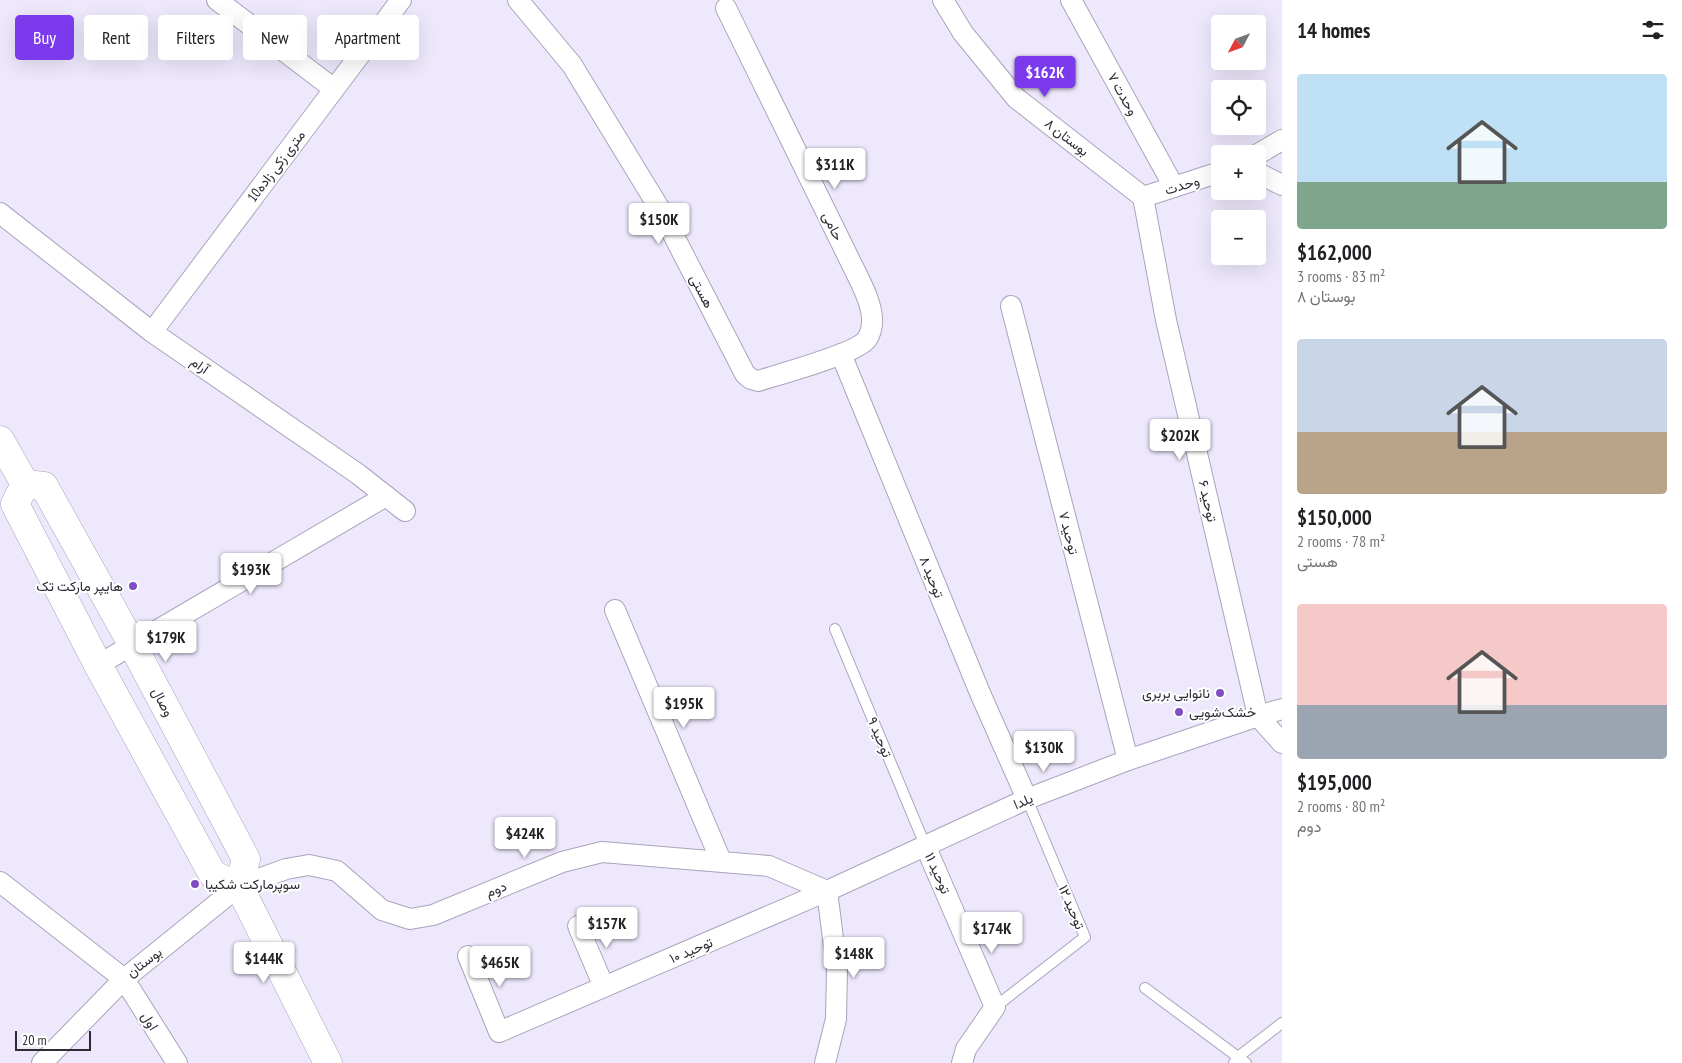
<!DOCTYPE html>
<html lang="en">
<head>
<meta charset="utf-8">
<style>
  :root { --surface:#fff; --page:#f2f2f2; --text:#202124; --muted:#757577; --accent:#7c3aed }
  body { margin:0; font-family:"PT Sans Narrow",Vazirmatn,sans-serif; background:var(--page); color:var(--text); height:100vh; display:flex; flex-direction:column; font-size:19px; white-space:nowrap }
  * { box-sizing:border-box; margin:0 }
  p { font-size:16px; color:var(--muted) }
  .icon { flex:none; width:28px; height:28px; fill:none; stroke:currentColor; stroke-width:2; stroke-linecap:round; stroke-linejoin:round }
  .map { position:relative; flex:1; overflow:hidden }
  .panel { display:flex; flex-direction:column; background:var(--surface); width:400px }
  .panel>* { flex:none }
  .hud { position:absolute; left:15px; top:15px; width:475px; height:45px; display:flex; gap:10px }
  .needle { width:32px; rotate:229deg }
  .tools { position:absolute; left:1211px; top:15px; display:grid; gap:10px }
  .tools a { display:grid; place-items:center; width:55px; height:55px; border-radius:5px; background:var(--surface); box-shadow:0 5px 20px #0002; font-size:25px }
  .scale { position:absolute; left:15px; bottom:12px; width:76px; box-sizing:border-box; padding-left:5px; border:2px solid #2e2b35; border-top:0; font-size:14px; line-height:18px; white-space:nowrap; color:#2e2b35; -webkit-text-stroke:4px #fff; paint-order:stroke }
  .price { position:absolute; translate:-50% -42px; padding:0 11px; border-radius:5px; background:#fff; color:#222; font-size:16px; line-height:32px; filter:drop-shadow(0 1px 2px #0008) }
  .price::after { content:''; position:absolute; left:50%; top:30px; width:15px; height:11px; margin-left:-8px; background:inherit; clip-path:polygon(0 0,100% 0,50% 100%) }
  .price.current { background:var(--accent); color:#fff }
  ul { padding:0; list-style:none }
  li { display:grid; align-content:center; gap:10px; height:265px; padding:0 15px }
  li span { display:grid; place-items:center; height:155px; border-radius:5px; color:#555 }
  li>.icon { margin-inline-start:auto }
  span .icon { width:90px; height:90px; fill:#fffc; stroke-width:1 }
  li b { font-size:21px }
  h2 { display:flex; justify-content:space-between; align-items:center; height:60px; padding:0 15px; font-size:21px }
  .pill { padding:0 18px; border-radius:5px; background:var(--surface); box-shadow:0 5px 20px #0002; font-size:18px; line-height:45px }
  .pill.current { background:var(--accent); color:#fff }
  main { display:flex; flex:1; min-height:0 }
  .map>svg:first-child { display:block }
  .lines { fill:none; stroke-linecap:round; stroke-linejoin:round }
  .lane-casing { stroke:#aba3bb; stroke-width:12 }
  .street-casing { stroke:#aba3bb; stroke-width:22 }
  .secondary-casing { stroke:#aba3bb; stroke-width:29 }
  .lane { stroke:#fff; stroke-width:10 }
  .street { stroke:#fff; stroke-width:20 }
  .secondary { stroke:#fff; stroke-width:28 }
  .poi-dot { fill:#804dc5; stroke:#fff; stroke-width:2 }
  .labels { text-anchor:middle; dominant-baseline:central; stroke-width:4; stroke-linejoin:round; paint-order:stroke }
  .street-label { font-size:14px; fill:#2e2b35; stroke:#fff }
  .poi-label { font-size:14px; fill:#2e2b35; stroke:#fff; text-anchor:end }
</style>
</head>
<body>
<main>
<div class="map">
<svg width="1282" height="1063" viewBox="0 0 1282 1063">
  <rect width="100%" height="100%" fill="#eee8fc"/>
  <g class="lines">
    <g class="lane-casing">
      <g id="lane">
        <polyline points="835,629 925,845"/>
        <polyline points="1145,988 1246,1063"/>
        <polyline points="995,1007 1085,937 1027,799"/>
        <polyline points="1234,1063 1238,1057 1282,1023"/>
      </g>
    </g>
    <g class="street-casing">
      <g id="street">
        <polyline points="217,0 334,89"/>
        <path d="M518 0 572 65 661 211 745 374 751 379 758 381C777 375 858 353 867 339 878 322 869 300 861 283L726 8"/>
        <polyline points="943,0 963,33 1016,98 1143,197"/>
        <polyline points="1071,0 1174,187"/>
        <polyline points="1258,154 1282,140"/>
        <polyline points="1258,173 1282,185"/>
        <polyline points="1143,197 1166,320 1258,716 1282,743"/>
        <polyline points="1143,197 1220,172"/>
        <polyline points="0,213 152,332 358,474 405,511"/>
        <polyline points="1011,306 1128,760"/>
        <polyline points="152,332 401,0"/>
        <polyline points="841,354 980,693 1027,799"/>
        <polyline points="615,610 721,861"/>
        <polyline points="98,665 386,496"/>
        <polyline points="925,845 995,1007 966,1049 962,1063"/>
        <polyline points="0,882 124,979 177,1063"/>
        <polyline points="578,926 604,987"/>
        <polyline points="468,956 499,1032 827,891 1027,799 1128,760 1258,716 1282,709"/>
        <polyline points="42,1063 124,979 239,886 286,869 309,865 337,871 382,910 410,919 433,915 562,862 602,852 769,866 827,891"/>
        <polyline points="825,1063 836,1019 837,970 827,891"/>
      </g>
    </g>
    <g class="secondary-casing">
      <g id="secondary">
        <polyline points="0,440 25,484"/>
        <polyline points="25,484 15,504 98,665 213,875 239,886 328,1063"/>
        <polyline points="25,484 44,486 132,644 246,859 239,886"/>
      </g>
    </g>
    <use href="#lane" class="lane"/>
    <use href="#street" class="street"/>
    <use href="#secondary" class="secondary"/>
  </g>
  <g class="poi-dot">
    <circle cx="133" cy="586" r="5"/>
    <circle cx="1220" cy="693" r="5"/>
    <circle cx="1179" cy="712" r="5"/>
    <circle cx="195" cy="884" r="5"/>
  </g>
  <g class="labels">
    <g class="street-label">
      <text transform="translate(1123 94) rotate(61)">وحدت ۷</text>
      <text transform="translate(1067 137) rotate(38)">بوستان ۸</text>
      <text transform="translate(276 166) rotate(-53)">10متری زکی زاده</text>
      <text transform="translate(1182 185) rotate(-17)">وحدت</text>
      <text transform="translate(833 226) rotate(64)">حامی</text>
      <text transform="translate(702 291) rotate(63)">هستی</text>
      <text transform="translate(200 365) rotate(35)">آرام</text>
      <text transform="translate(1208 501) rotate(77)">توحید ۶</text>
      <text transform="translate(1069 533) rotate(76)">توحید ۷</text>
      <text transform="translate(932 577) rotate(68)">توحید ۸</text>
      <text transform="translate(163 702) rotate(62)">وصال</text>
      <text transform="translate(880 737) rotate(67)">توحید ۹</text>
      <text transform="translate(1023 801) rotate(-23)">یلدا</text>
      <text transform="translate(938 873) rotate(66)">توحید ۱۱</text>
      <text transform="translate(496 889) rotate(-22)">دوم</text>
      <text transform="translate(1072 907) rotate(67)">توحید ۱۲</text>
      <text transform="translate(691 950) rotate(-23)">توحید ۱۰</text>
      <text transform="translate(144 962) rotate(-37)">بوستان</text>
      <text transform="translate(150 1021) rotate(58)">اول</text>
    </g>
    <g class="poi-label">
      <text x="123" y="586">هایپر مارکت تک</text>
      <text x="1210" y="693">نانوایی بربری</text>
      <text x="1189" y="712" text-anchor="start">خشک‌شویی</text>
      <text x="205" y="884" text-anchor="start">سوپرمارکت شکیبا</text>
    </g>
  </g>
</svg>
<div class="tools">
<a><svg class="needle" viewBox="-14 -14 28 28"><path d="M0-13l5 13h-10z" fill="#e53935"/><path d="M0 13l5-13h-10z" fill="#757577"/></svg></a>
<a><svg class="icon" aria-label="locate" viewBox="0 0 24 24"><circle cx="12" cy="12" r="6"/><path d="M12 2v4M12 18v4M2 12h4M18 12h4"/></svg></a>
<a>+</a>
<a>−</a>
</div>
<div class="scale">20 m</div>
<b class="price current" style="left:1045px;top:98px">$162K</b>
<b class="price" style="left:835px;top:190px">$311K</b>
<b class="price" style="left:659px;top:245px">$150K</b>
<b class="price" style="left:1180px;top:461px">$202K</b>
<b class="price" style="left:251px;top:595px">$193K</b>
<b class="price" style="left:166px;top:663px">$179K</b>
<b class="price" style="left:684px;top:729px">$195K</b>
<b class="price" style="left:1044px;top:773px">$130K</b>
<b class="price" style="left:525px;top:859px">$424K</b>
<b class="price" style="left:607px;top:949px">$157K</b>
<b class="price" style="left:992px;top:954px">$174K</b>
<b class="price" style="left:854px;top:979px">$148K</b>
<b class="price" style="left:264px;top:984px">$144K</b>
<b class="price" style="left:500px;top:988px">$465K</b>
<div class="hud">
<a class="pill current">Buy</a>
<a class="pill">Rent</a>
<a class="pill">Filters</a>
<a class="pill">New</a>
<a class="pill">Apartment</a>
</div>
</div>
<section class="panel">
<h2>14 homes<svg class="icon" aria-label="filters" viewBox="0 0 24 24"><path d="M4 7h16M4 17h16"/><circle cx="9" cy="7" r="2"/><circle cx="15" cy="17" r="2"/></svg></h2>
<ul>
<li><span style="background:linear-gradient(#bfe0f5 70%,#7fa58c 0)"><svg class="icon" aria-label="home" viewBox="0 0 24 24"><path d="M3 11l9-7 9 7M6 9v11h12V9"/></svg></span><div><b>$162,000</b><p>3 rooms · 83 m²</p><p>بوستان ۸</p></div></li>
<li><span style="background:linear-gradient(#c9d6e8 60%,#b9a48a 0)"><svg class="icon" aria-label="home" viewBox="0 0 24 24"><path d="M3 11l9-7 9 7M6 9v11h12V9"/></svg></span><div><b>$150,000</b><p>2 rooms · 78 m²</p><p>هستی</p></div></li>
<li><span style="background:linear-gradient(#f6c9c9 65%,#9aa5b1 0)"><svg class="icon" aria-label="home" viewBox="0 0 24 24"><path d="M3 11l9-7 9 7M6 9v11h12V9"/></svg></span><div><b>$195,000</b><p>2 rooms · 80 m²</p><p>دوم</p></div></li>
</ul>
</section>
</main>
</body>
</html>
